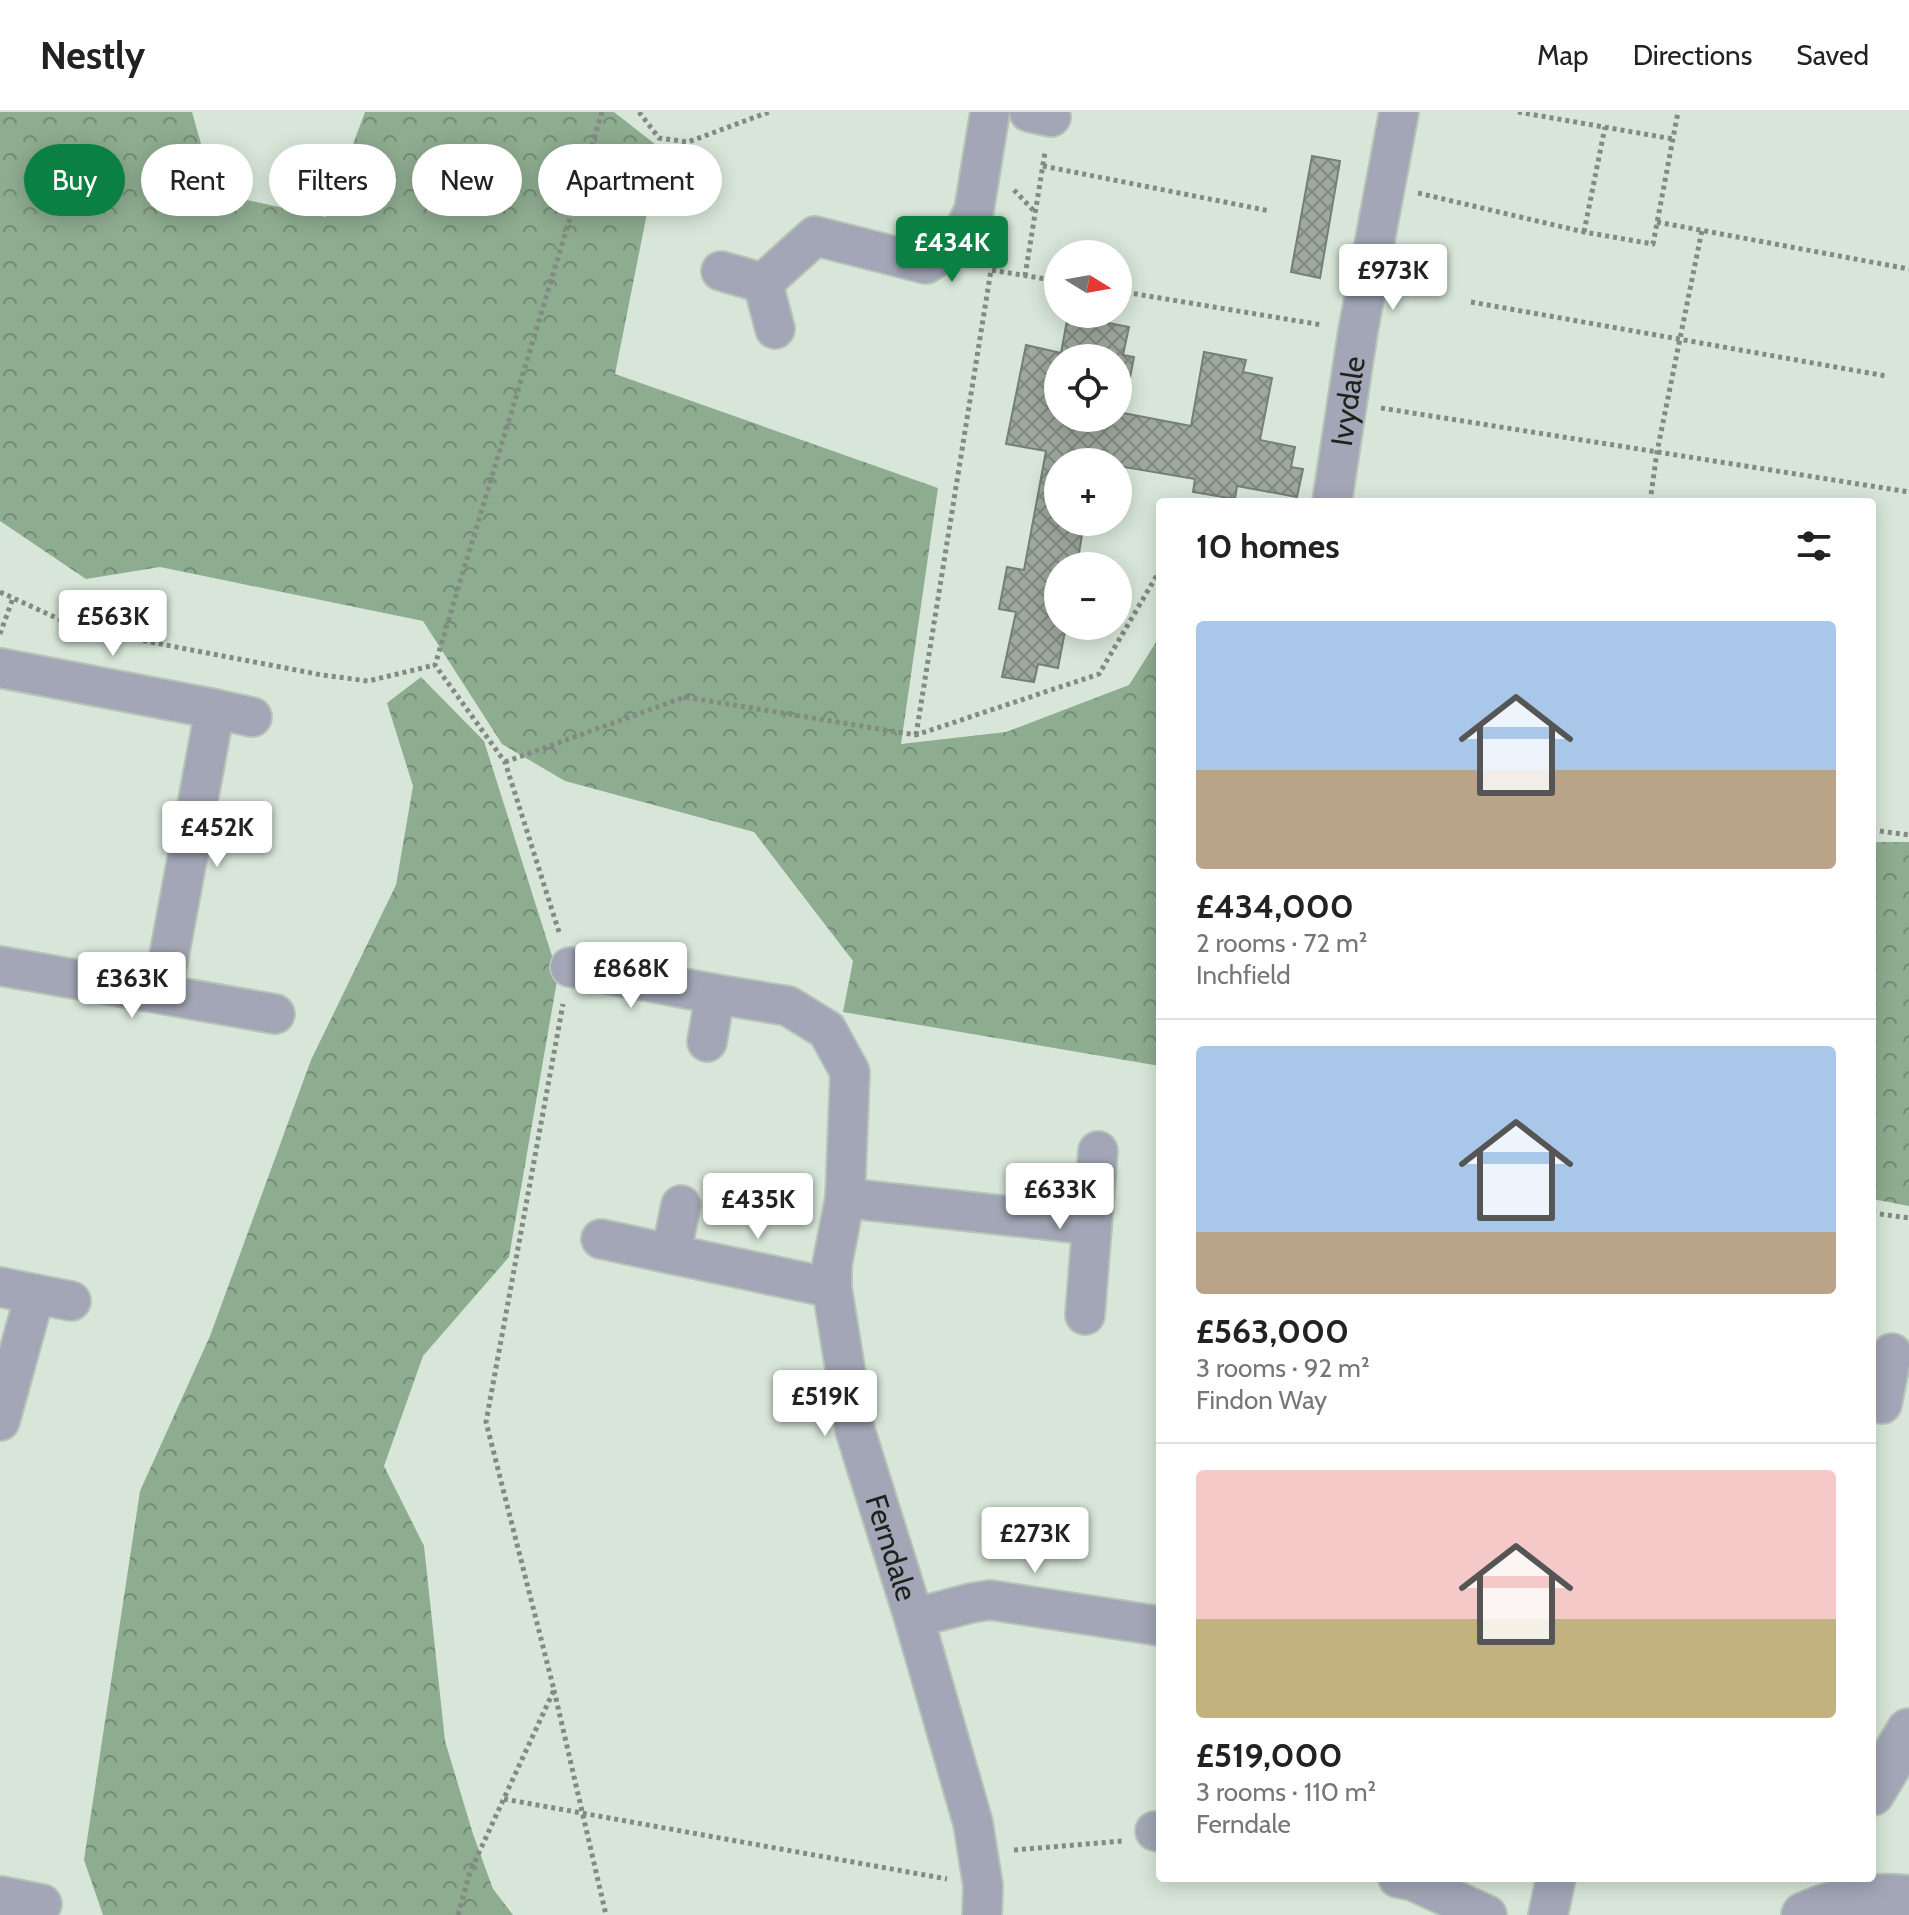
<!DOCTYPE html>
<html lang="en">
<head>
<meta charset="utf-8">
<style>
  :root { --surface:#fff; --page:#f2f2f2; --text:#222; --muted:#767676; --line:#e0e0e0; --accent:#0b8043 }
  body { margin:0; font-family:Cabin,sans-serif; background:var(--page); color:var(--text); height:100vh; display:flex; flex-direction:column; font-size:30px; white-space:nowrap }
  * { box-sizing:border-box; margin:0 }
  p { font-size:26px; color:var(--muted) }
  .icon { flex:none; width:44px; height:44px; fill:none; stroke:currentColor; stroke-width:2; stroke-linecap:round; stroke-linejoin:round }
  .map { position:relative; flex:1; overflow:hidden }
  .drawer { position:absolute; left:1156px; top:386px; width:720px; height:1384px; display:flex; flex-direction:column; background:var(--surface); border-radius:8px; box-shadow:0 4px 20px #0003 }
  .drawer>* { flex:none }
  .hud { position:absolute; left:24px; top:32px; width:760px; height:72px; display:flex; gap:16px }
  .needle { width:52px; rotate:101deg }
  .controls { position:absolute; left:1044px; top:128px; display:grid; gap:16px }
  .controls a { display:grid; place-items:center; width:88px; height:88px; border-radius:50%; background:var(--surface); box-shadow:0 4px 20px #0003; font-size:40px }
  .price { position:absolute; translate:-50% -68px; padding:0 18px; border-radius:8px; background:#fff; color:#222; font-size:26px; line-height:52px; filter:drop-shadow(0 2px 4px #0008) }
  .price::after { content:''; position:absolute; left:50%; top:48px; width:24px; height:18px; margin-left:-12px; background:inherit; clip-path:polygon(0 0,100% 0,50% 100%) }
  .price.active { background:var(--accent); color:#fff }
  ul { padding:0; list-style:none }
  li { display:grid; align-content:center; gap:16px; height:424px; padding:0 40px }
  li+li { border-top:2px solid var(--line) }
  li span { display:grid; place-items:center; height:248px; border-radius:8px; color:#555 }
  li>.icon { margin-inline-start:auto }
  span .icon { width:144px; height:144px; fill:#fffc; stroke-width:1 }
  li b { font-size:34px }
  h2 { display:flex; justify-content:space-between; align-items:center; height:96px; padding:0 40px; font-size:34px }
  .chip { padding:0 28px; border-radius:36px; background:var(--surface); box-shadow:0 4px 20px #0003; font-size:28px; line-height:72px }
  .chip.active { background:var(--accent); color:#fff }
  header { display:flex; align-items:center; gap:48px; box-sizing:border-box; height:112px; padding:0 40px; background:var(--surface); border-bottom:2px solid var(--line) }
  header strong { font-size:38px }
  nav { display:flex; gap:44px; margin-inline-start:auto; font-size:28px }
  .map>svg:first-child { display:block }
  .forest { fill:url(#forest-crowns) }
  .building { fill:url(#building-cross-hatch); stroke:#748074; stroke-width:2; fill-rule:evenodd }
  .lines { fill:none; stroke-linecap:round; stroke-linejoin:round }
  .minor-casing { stroke:#b6c3b7; stroke-width:42 }
  .tertiary-casing { stroke:#b6c3b7; stroke-width:48 }
  .path { stroke:#818b81; stroke-width:5; stroke-dasharray:4 4; stroke-linecap:butt }
  .minor { stroke:#a2a6b6; stroke-width:38 }
  .tertiary { stroke:#a2a6b6; stroke-width:44 }
  .labels { text-anchor:middle; dominant-baseline:central; stroke-width:6; stroke-linejoin:round; paint-order:stroke }
  .street-label { font-size:30px; fill:#1d221d; stroke:#fff }
</style>
</head>
<body>
<header>
<strong>Nestly</strong>
<nav><a>Map</a><a>Directions</a><a>Saved</a></nav>
</header>
<div class="map">
<svg width="1909" height="1803" viewBox="0 0 1909 1803">
  <defs>
    <pattern id="forest-crowns" width="20" height="18" patternUnits="userSpaceOnUse" patternTransform="scale(2)"><rect width="20" height="18" fill="#8eac90"/><path d="M2 6a3 3 0 1 1 6 0M12 15a3 3 0 1 1 6 0" fill="none" stroke="#738c75"/></pattern>
    <pattern id="building-cross-hatch" width="8" height="8" patternUnits="userSpaceOnUse" patternTransform="scale(2)"><rect width="8" height="8" fill="#9da99d"/><path d="M0 0l8 8M0 8l8-8" fill="none" stroke="#7f897f"/></pattern>
  </defs>
  <rect width="100%" height="100%" fill="#d8e6d9"/>
  <g class="forest">
    <polygon points="0,0 192,0 201,32 196,77 326,105 365,0 614,0 660,36 615,262 938,376 901,632 1006,620 1129,573 1160,524 1160,954 843,900 853,849 754,720 565,669 502,632 423,509 160,455 86,467 0,409"/>
    <polygon points="421,565 484,629 558,863 509,1145 423,1244 384,1354 424,1434 445,1629 473,1722 493,1777 513,1803 103,1803 84,1748 140,1379 210,1224 311,948 396,773 413,674 387,591"/>
    <polygon points="1872,730 1909,730 1909,1094 1872,1087"/>
  </g>
  <g class="building">
    <polygon points="1312,44 1340,49 1320,166 1291,160"/>
    <path d="M1068 203 1129 215 1123 243 1134 245 1123 301 1191 314 1204 240 1246 248 1243 260 1272 266 1260 328 1295 335 1291 355 1303 357 1297 385 1237 374 1235 387 1193 380 1195 367 1118 354V350H1058V410H1084L1077 454H1058V514H1066L1058 556 1038 552 1034 570 1002 565 1016 500 999 497 1007 455 1024 458 1046 339 1006 332 1026 233 1061 241ZM1058 246H1118V306H1058Z"/>
  </g>
  <g class="lines">
    <g class="minor-casing">
      <g id="minor">
        <polyline points="1029,0 1051,5"/>
        <polyline points="721,159 763,171 775,217"/>
        <polyline points="763,171 815,124 926,152 959,130 974,98 990,0"/>
        <path id="s1" d="M1332 390 1358 219 1399 0"/>
        <polyline points="0,556 215,597"/>
        <polyline points="0,854 275,902"/>
        <polyline points="570,855 715,882 707,930"/>
        <polyline points="162,882 215,597 252,605"/>
        <path id="s2" d="M715 882 788 894 827 918 850 960 845 1086 832 1153V1176L855 1318 914 1506 973 1711 983 1774 982 1803"/>
        <polyline points="845,1086 1092,1113"/>
        <polyline points="601,1127 671,1142 681,1093"/>
        <polyline points="671,1142 832,1176"/>
        <polyline points="0,1175 35,1182"/>
        <polyline points="1085,1203 1098,1039"/>
        <polyline points="1882,1292 1892,1241"/>
        <polyline points="0,1309 35,1182 71,1189"/>
        <polyline points="914,1506 971,1491 990,1488 1160,1514"/>
        <polyline points="1155,1719 1160,1720"/>
        <polyline points="1398,1766 1413,1769 1487,1803"/>
        <polyline points="0,1784 42,1792"/>
        <polyline points="1548,1803 1556,1766"/>
      </g>
    </g>
    <g class="tertiary-casing">
      <g id="tertiary">
        <polyline points="1872,1681 1909,1619"/>
        <path d="M1804 1803C1838 1788 1872 1782 1909 1786"/>
      </g>
    </g>
    <g class="path">
      <polyline points="639,0 659,26 688,30 769,0"/>
      <polyline points="1518,0 1673,27"/>
      <polyline points="1043,54 1270,99"/>
      <polyline points="1014,78 1035,100"/>
      <polyline points="1418,81 1584,120 1653,132 1678,0"/>
      <polyline points="1657,110 1909,157"/>
      <polyline points="1584,120 1605,15"/>
      <polyline points="1025,164 1045,40"/>
      <polyline points="1118,179 1322,213"/>
      <polyline points="1471,190 1886,264"/>
      <polyline points="1381,296 1909,380"/>
      <polyline points="1650,390 1657,340 1702,118"/>
      <polyline points="0,480 63,509 93,519 322,563 368,569 435,553"/>
      <polyline points="0,522 13,486"/>
      <polyline points="916,623 991,158 1058,169"/>
      <polyline points="505,650 685,585 916,623 1099,562 1160,458"/>
      <polyline points="1872,718 1909,723"/>
      <polyline points="559,820 505,650 435,553 602,0"/>
      <polyline points="1872,1101 1909,1106"/>
      <polyline points="554,1578 606,1803"/>
      <polyline points="504,1687 947,1767"/>
      <polyline points="1014,1738 1123,1729"/>
      <polyline points="458,1803 470,1760 554,1578 486,1310 563,892"/>
    </g>
    <use href="#minor" class="minor"/>
    <use href="#tertiary" class="tertiary"/>
  </g>
  <g class="labels">
    <g class="street-label">
      <text stroke="none"><textPath href="#s1" startOffset="102">Ivydale</textPath></text>
      <text stroke="none"><textPath href="#s2" startOffset="652">Ferndale</textPath></text>
    </g>
  </g>
</svg>
<div class="controls">
<a><svg class="needle" viewBox="-14 -14 28 28"><path d="M0-13l5 13h-10z" fill="#e53935"/><path d="M0 13l5-13h-10z" fill="#767676"/></svg></a>
<a><svg class="icon" aria-label="locate" viewBox="0 0 24 24"><circle cx="12" cy="12" r="6"/><path d="M12 2v4M12 18v4M2 12h4M18 12h4"/></svg></a>
<a>+</a>
<a>−</a>
</div>
<b class="price active" style="left:952px;top:172px">£434K</b>
<b class="price" style="left:1393px;top:200px">£973K</b>
<b class="price" style="left:113px;top:546px">£563K</b>
<b class="price" style="left:217px;top:757px">£452K</b>
<b class="price" style="left:631px;top:898px">£868K</b>
<b class="price" style="left:132px;top:908px">£363K</b>
<b class="price" style="left:1060px;top:1119px">£633K</b>
<b class="price" style="left:758px;top:1129px">£435K</b>
<b class="price" style="left:825px;top:1326px">£519K</b>
<b class="price" style="left:1035px;top:1463px">£273K</b>
<div class="hud">
<a class="chip active">Buy</a>
<a class="chip">Rent</a>
<a class="chip">Filters</a>
<a class="chip">New</a>
<a class="chip">Apartment</a>
</div>
<section class="drawer">
<h2>10 homes<svg class="icon" aria-label="filters" viewBox="0 0 24 24"><path d="M4 7h16M4 17h16"/><circle cx="9" cy="7" r="2"/><circle cx="15" cy="17" r="2"/></svg></h2>
<ul>
<li><span style="background:linear-gradient(#a9c7e8 60%,#b9a48a 0)"><svg class="icon" aria-label="home" viewBox="0 0 24 24"><path d="M3 11l9-7 9 7M6 9v11h12V9"/></svg></span><div><b>£434,000</b><p>2 rooms · 72 m²</p><p>Inchfield</p></div></li>
<li><span style="background:linear-gradient(#a9c7e8 75%,#b9a48a 0)"><svg class="icon" aria-label="home" viewBox="0 0 24 24"><path d="M3 11l9-7 9 7M6 9v11h12V9"/></svg></span><div><b>£563,000</b><p>3 rooms · 92 m²</p><p>Findon Way</p></div></li>
<li><span style="background:linear-gradient(#f6c9c9 60%,#c2b280 0)"><svg class="icon" aria-label="home" viewBox="0 0 24 24"><path d="M3 11l9-7 9 7M6 9v11h12V9"/></svg></span><div><b>£519,000</b><p>3 rooms · 110 m²</p><p>Ferndale</p></div></li>
</ul>
</section>
</div>
</body>
</html>
